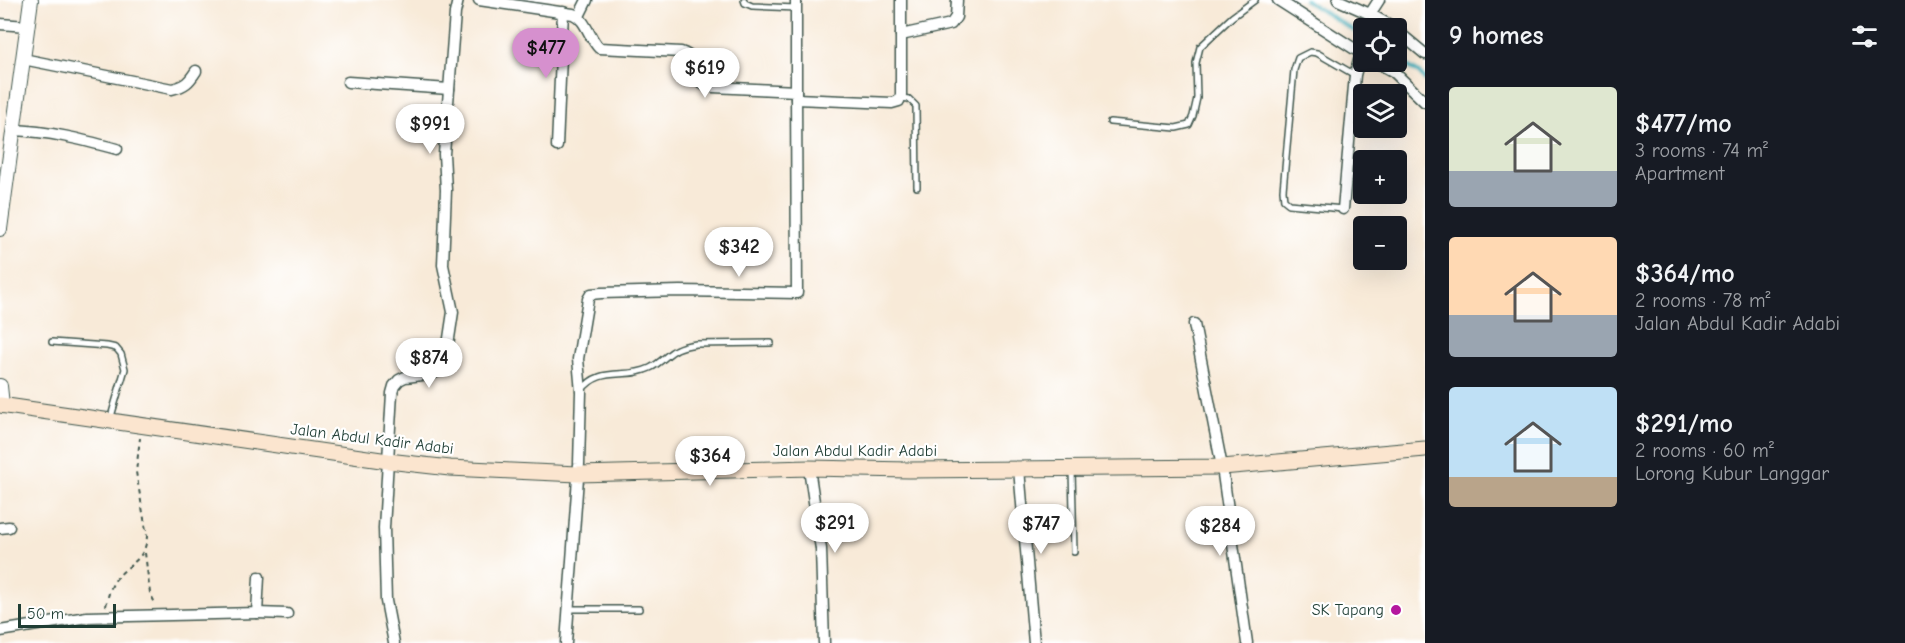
<!DOCTYPE html>
<html lang="en">
<head>
<meta charset="utf-8">
<style>
  :root { --surface:#171b24; --page:#20242c; --text:#f1f3f6; --muted:#9ea1a6; --accent:#d690ce }
  body { margin:0; font-family:"Comic Neue",sans-serif; background:var(--page); color:var(--text); height:100vh; display:flex; flex-direction:column; font-size:22px; white-space:nowrap }
  * { box-sizing:border-box; margin:0 }
  p { font-size:20px; color:var(--muted) }
  .icon { flex:none; width:33px; height:33px; fill:none; stroke:currentColor; stroke-width:2; stroke-linecap:round; stroke-linejoin:round }
  .map { position:relative; flex:1; overflow:hidden }
  .drawer { display:flex; flex-direction:column; background:var(--surface); width:480px }
  .drawer>* { flex:none }
  .buttons { position:absolute; left:1353px; top:18px; display:grid; gap:12px }
  .buttons a { display:grid; place-items:center; width:54px; height:54px; border-radius:6px; background:var(--surface); box-shadow:0 6px 24px #0002; font-size:30px }
  .scale { position:absolute; left:18px; bottom:15px; width:98px; box-sizing:border-box; padding-left:6px; border:3px solid #1f3d34; border-top:0; font-size:16px; line-height:21px; white-space:nowrap; color:#1f3d34; -webkit-text-stroke:4px #fff; paint-order:stroke }
  .price { position:absolute; translate:-50% -51px; padding:0 14px; border-radius:21px; background:#fff; color:#222; font-size:20px; line-height:39px; filter:drop-shadow(0 2px 3px #0008) }
  .price::after { content:''; position:absolute; left:50%; top:36px; width:18px; height:14px; margin-left:-9px; background:inherit; clip-path:polygon(0 0,100% 0,50% 100%) }
  .price.current { background:var(--accent); color:#111 }
  ul { padding:0; list-style:none }
  li { display:flex; align-items:center; gap:18px; height:150px; padding:0 24px }
  li span { display:grid; place-items:center; flex:none; width:168px; height:120px; border-radius:6px; color:#555 }
  li>.icon { margin-inline-start:auto }
  span .icon { width:72px; height:72px; fill:#fffc; stroke-width:1 }
  li b { font-size:26px }
  h2 { display:flex; justify-content:space-between; align-items:center; height:72px; padding:0 24px; font-size:26px }
  main { display:flex; flex:1; min-height:0 }
  .map>svg:first-child { display:block }
  .lines { fill:none; stroke-linecap:round; stroke-linejoin:round }
  .stream { stroke:#3fafbb; stroke-width:4 }
  .service-casing { stroke:#40574d; stroke-width:8 }
  .minor-casing { stroke:#40574d; stroke-width:13 }
  .tertiary-casing { stroke:#40574d; stroke-width:16 }
  .secondary-casing { stroke:#40574d; stroke-width:17 }
  .path { stroke:#40574d; stroke-width:2; stroke-dasharray:4.5 4.5; stroke-linecap:butt }
  .service { stroke:#fff; stroke-width:5 }
  .minor { stroke:#fff; stroke-width:10 }
  .tertiary { stroke:#fff; stroke-width:14 }
  .secondary { stroke:#fbe5cf; stroke-width:15 }
  .poi-dot { fill:#b5179e; stroke:#fff; stroke-width:2 }
  .labels { text-anchor:middle; dominant-baseline:central; stroke-width:4.5; stroke-linejoin:round; paint-order:stroke }
  .street-label { font-size:16px; fill:#1f3d34; stroke:#fff }
  .poi-label { font-size:16px; fill:#1f3d34; stroke:#fff; text-anchor:end }
</style>
</head>
<body>
<main>
<div class="map">
<svg width="1425" height="643" viewBox="0 0 1425 643">
  <rect width="100%" height="100%" fill="#fff"/>
  <filter id="ink" filterUnits="userSpaceOnUse"><feTurbulence type="fractalNoise" baseFrequency=".0167" numOctaves="2"/><feDisplacementMap in="SourceGraphic" scale="12" xChannelSelector="R" yChannelSelector="G"/><feConvolveMatrix kernelMatrix="1 2 1 2 8 2 1 2 1" color-interpolation-filters="sRGB"/></filter>
  <filter id="wash" filterUnits="userSpaceOnUse"><feTurbulence type="fractalNoise" baseFrequency=".008" numOctaves="4" result="noise"/><feDisplacementMap in="SourceGraphic" scale="24" xChannelSelector="R" yChannelSelector="G"/><feGaussianBlur stdDeviation="1.35" result="paint"/><feColorMatrix in="noise" values="0 0 0 0 0 0 0 0 0 0 0 0 0 0 0 0 0 1.4 0 .05"/><feComposite in="paint" operator="in"/></filter>
  <g filter="url(#wash)">
    <rect width="100%" height="100%" fill="#f8ead8"/>
    <g class="lines">
      <g class="stream">
        <polyline points="1305,0 1364,37"/>
        <polyline points="1396,59 1419,73 1425,80"/>
      </g>
    </g>
  </g>
  <g filter="url(#ink)">
    <g class="lines">
      <g class="service-casing">
        <g id="service">
          <polyline points="744,0 745,3 752,6 796,8"/>
          <polyline points="901,98 909,99 916,106 917,187"/>
          <polyline points="1110,122 1176,128 1189,125 1193,116 1197,98 1196,63 1200,47 1232,17 1255,0"/>
          <polyline points="1343,209 1289,204 1284,200 1283,190 1294,70 1298,58 1310,52 1317,53 1355,75"/>
          <polyline points="52,342 107,346 116,348 121,354 125,369 110,420"/>
          <path d="M581 391C600 365 625 380 650 368 661 363 668 353 677 349 683 346 690 345 696 344L771 343"/>
          <polyline points="1072,470 1074,552"/>
          <polyline points="568,609 639,609"/>
        </g>
      </g>
      <g class="minor-casing">
        <g id="minor">
          <path d="M479 0 573 14C586 19 589 38 599 48L681 52C701 58 690 76 703 84 706 86 709 86 713 87L796 91 797 293 680 291 601 293 591 294 588 299 578 359 581 392 579 464 566 643"/>
          <polyline points="796,0 796,91"/>
          <polyline points="1278,0 1364,55"/>
          <polyline points="1338,0 1370,14 1395,28"/>
          <polyline points="1370,14 1379,0"/>
          <polyline points="579,16 587,0"/>
          <polyline points="0,24 27,26"/>
          <polyline points="1396,30 1425,54"/>
          <polyline points="901,35 951,24 956,17 957,0"/>
          <path d="M23 59 172 89C185 86 189 82 196 71"/>
          <polyline points="1376,62 1394,72 1425,102"/>
          <polyline points="348,82 449,89"/>
          <polyline points="796,99 892,103 899,101 901,95 901,0"/>
          <path d="M13 130C49 131 83 140 117 149"/>
          <polyline points="557,146 563,12"/>
          <polyline points="1343,209 1355,75 1361,53"/>
          <polyline points="1194,324 1222,467 1247,643"/>
          <polyline points="809,468 821,549 824,643"/>
          <polyline points="1019,469 1034,643"/>
          <polyline points="0,528 9,527"/>
          <polyline points="257,613 287,614"/>
          <polyline points="0,631 87,617 257,613 259,577"/>
          <polyline points="394,643 386,601 384,528 392,393 394,386 399,380 405,377 431,374 436,372 446,358 453,312 443,265 446,190 444,154 455,13 458,0"/>
        </g>
      </g>
      <g class="tertiary-casing">
        <g id="tertiary">
          <polyline points="0,229 31,0"/>
          <polyline points="0,386 2,405"/>
        </g>
      </g>
      <g class="secondary-casing">
        <polyline id="secondary" points="0,405 388,461 450,468 578,474 809,468 909,470 1222,467 1425,449"/>
      </g>
      <g class="path">
        <polyline points="145,553 150,593 155,603"/>
        <path d="M106 606C108 596 110 587 116 579 129 563 146 560 147 536L136 472 140 438"/>
      </g>
      <use href="#service" class="service"/>
      <use href="#minor" class="minor"/>
      <use href="#tertiary" class="tertiary"/>
      <use href="#secondary" class="secondary"/>
    </g>
  </g>
  <circle class="poi-dot" cx="1396" cy="610" r="6"/>
  <g class="labels">
    <g class="street-label">
      <text transform="translate(372 439) rotate(7)">Jalan Abdul Kadir Adabi</text>
      <text x="855" y="451">Jalan Abdul Kadir Adabi</text>
    </g>
    <g class="poi-label">
      <text x="1384" y="610">SK Tapang</text>
    </g>
  </g>
</svg>
<div class="buttons">
<a><svg class="icon" aria-label="locate" viewBox="0 0 24 24"><circle cx="12" cy="12" r="6"/><path d="M12 2v4M12 18v4M2 12h4M18 12h4"/></svg></a>
<a><svg class="icon" aria-label="layers" viewBox="0 0 24 24"><path d="M12 4l9 5-9 5-9-5zM3 14l9 5 9-5"/></svg></a>
<a>+</a>
<a>−</a>
</div>
<div class="scale">50 m</div>
<b class="price current" style="left:546px;top:79px">$477</b>
<b class="price" style="left:705px;top:99px">$619</b>
<b class="price" style="left:430px;top:155px">$991</b>
<b class="price" style="left:739px;top:278px">$342</b>
<b class="price" style="left:429px;top:389px">$874</b>
<b class="price" style="left:710px;top:487px">$364</b>
<b class="price" style="left:835px;top:554px">$291</b>
<b class="price" style="left:1041px;top:555px">$747</b>
<b class="price" style="left:1220px;top:557px">$284</b>
</div>
<section class="drawer">
<h2>9 homes<svg class="icon" aria-label="filters" viewBox="0 0 24 24"><path d="M4 7h16M4 17h16"/><circle cx="9" cy="7" r="2"/><circle cx="15" cy="17" r="2"/></svg></h2>
<ul>
<li><span style="background:linear-gradient(#dfe7d0 70%,#9aa5b1 0)"><svg class="icon" aria-label="home" viewBox="0 0 24 24"><path d="M3 11l9-7 9 7M6 9v11h12V9"/></svg></span><div><b>$477/mo</b><p>3 rooms · 74 m²</p><p>Apartment</p></div></li>
<li><span style="background:linear-gradient(#ffd9b3 65%,#9aa5b1 0)"><svg class="icon" aria-label="home" viewBox="0 0 24 24"><path d="M3 11l9-7 9 7M6 9v11h12V9"/></svg></span><div><b>$364/mo</b><p>2 rooms · 78 m²</p><p>Jalan Abdul Kadir Adabi</p></div></li>
<li><span style="background:linear-gradient(#bfe0f5 75%,#b9a48a 0)"><svg class="icon" aria-label="home" viewBox="0 0 24 24"><path d="M3 11l9-7 9 7M6 9v11h12V9"/></svg></span><div><b>$291/mo</b><p>2 rooms · 60 m²</p><p>Lorong Kubur Langgar</p></div></li>
</ul>
</section>
</main>
</body>
</html>
